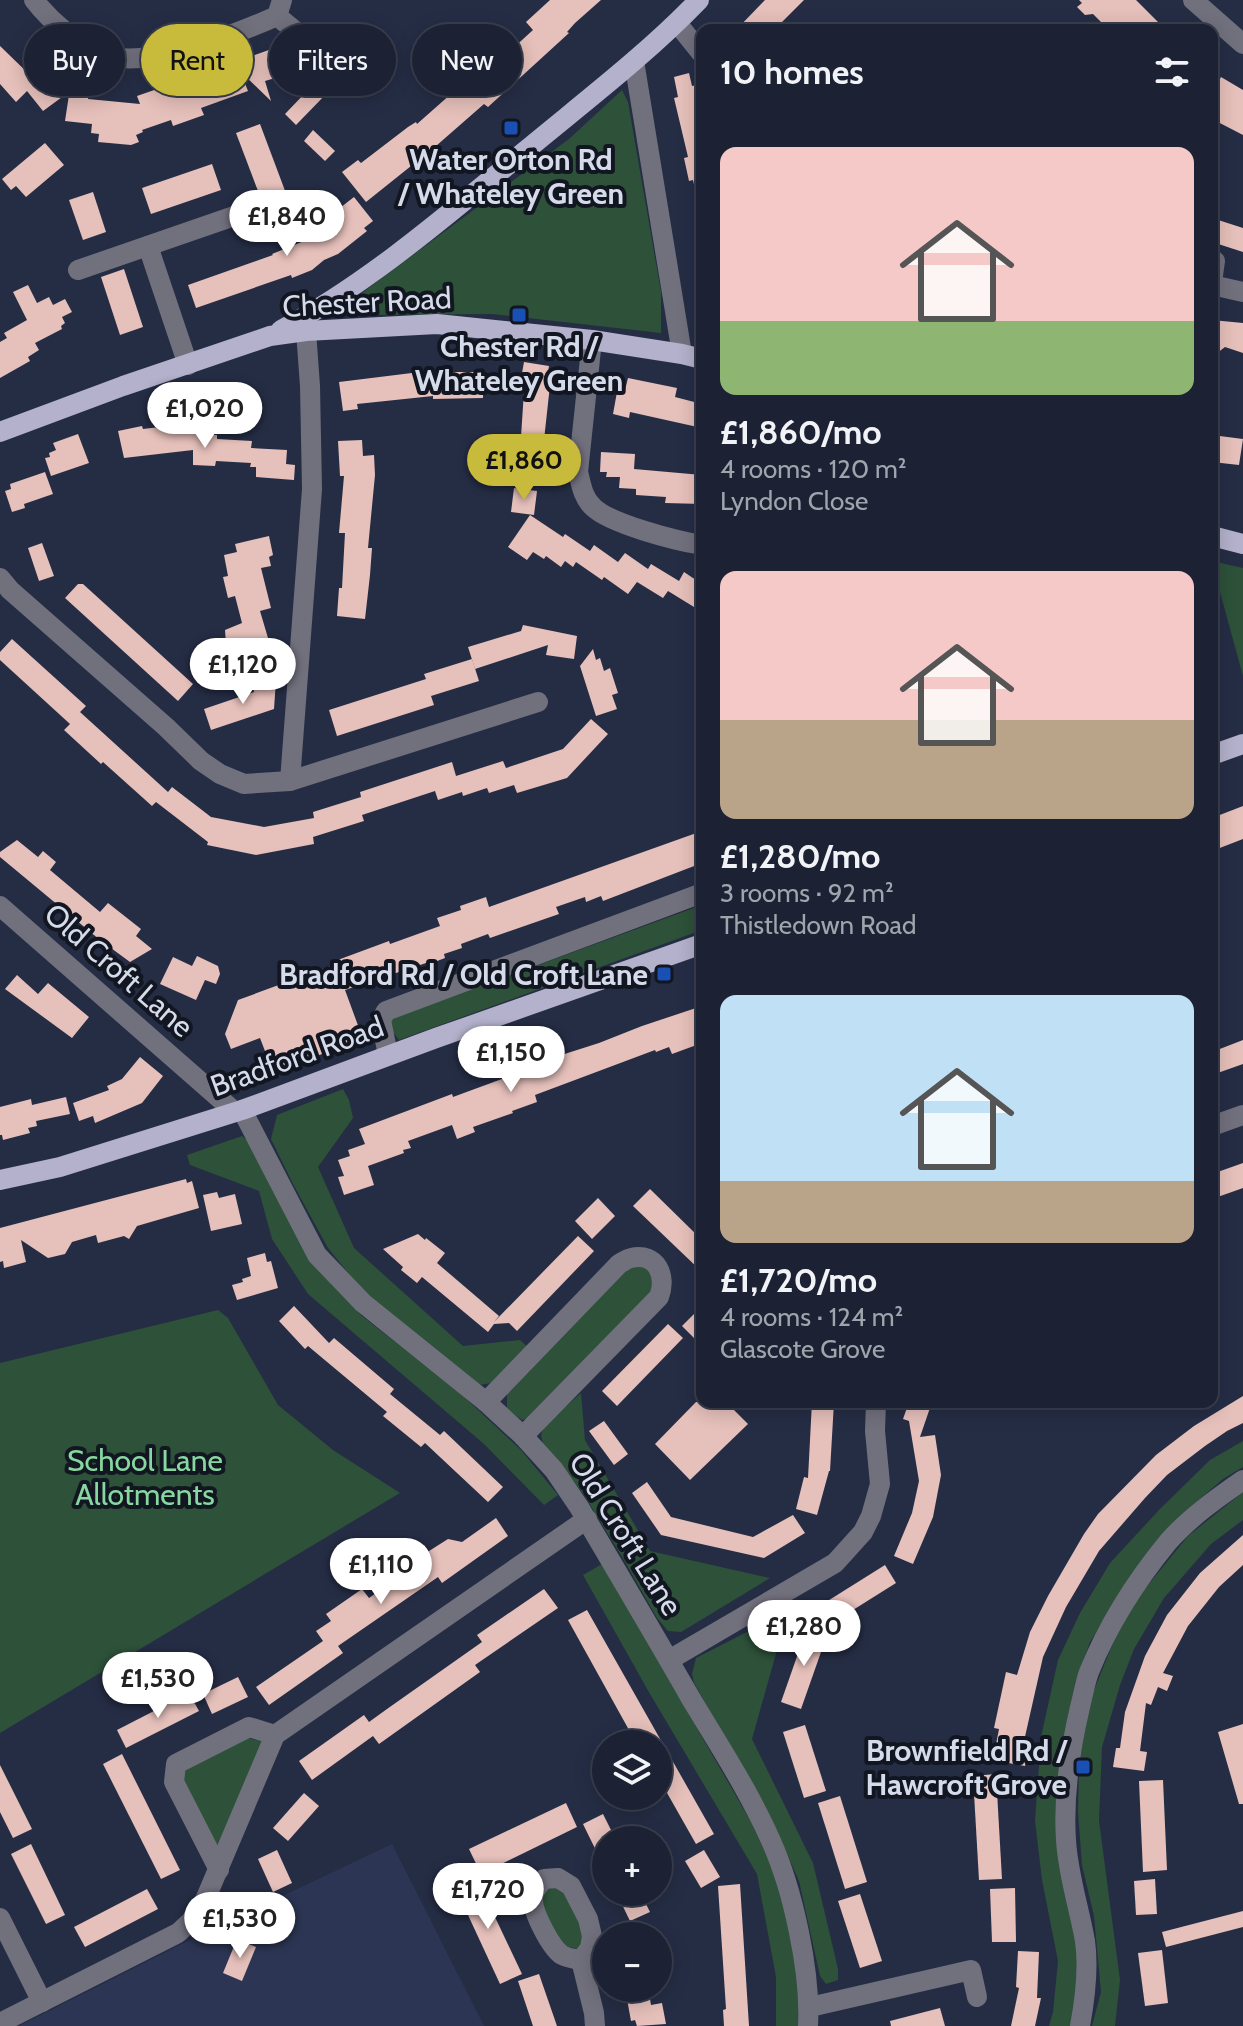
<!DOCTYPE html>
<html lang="en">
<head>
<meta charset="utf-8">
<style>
  :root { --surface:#1c2234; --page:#292f40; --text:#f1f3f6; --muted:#a0a4ac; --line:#3a3f4f; --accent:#c8bb3b }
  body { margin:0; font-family:Cabin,sans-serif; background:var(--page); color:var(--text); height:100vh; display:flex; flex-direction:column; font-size:30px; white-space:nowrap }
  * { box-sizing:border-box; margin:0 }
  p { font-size:26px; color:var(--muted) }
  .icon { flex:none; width:44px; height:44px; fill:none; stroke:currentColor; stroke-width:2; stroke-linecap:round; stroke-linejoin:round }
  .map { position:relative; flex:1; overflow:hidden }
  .panel { position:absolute; left:696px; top:24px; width:522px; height:1384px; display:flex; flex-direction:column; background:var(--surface); border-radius:16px; box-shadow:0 4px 20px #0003,0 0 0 2px var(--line) }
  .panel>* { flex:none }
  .top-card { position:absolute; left:24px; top:24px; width:552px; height:72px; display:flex; gap:16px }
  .fabs { position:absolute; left:592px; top:1730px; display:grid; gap:16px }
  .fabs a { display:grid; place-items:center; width:80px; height:80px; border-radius:50%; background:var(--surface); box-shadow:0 4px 20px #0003,0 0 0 2px var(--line); font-size:40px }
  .price { position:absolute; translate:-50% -68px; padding:0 18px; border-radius:28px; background:#fff; color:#222; font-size:26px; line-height:52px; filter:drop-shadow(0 2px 4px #0008) }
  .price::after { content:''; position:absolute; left:50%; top:48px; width:24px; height:18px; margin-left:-12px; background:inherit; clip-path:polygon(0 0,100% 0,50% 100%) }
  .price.current { background:var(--accent); color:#111 }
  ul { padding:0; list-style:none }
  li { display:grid; align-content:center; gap:16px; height:424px; padding:0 24px }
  li span { display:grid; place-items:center; height:248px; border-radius:16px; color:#555 }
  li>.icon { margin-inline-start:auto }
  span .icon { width:144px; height:144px; fill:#fffc; stroke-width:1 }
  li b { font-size:34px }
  h2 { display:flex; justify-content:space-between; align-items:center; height:96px; padding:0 24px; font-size:34px }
  .chip { padding:0 28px; border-radius:36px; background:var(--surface); box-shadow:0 4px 20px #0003,0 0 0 2px var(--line); font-size:28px; line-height:72px }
  .chip.current { background:var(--accent); color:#111 }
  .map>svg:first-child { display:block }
  .built { fill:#2c3654 }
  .green { fill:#2d5139 }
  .building { fill:#e6c0bb }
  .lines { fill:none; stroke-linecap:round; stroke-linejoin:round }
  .minor { stroke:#71707d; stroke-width:20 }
  .major { stroke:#b3b1cb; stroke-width:20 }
  .transit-dot { fill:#1a4fb4; stroke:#121621; stroke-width:3 }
  .labels { text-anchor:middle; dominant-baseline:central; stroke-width:8; stroke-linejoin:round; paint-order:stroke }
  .poi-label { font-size:30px; font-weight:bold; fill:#d5dbea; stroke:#121621 }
  .street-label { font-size:30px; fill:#d5dbea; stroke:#121621 }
  .park-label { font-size:30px; fill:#87d7a1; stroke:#121621 }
</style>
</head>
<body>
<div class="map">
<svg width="1243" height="2026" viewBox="0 0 1243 2026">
  <rect width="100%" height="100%" fill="#252d45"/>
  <polygon class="built" points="392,1844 484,2026 19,2026 182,1944"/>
  <g class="green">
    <polygon points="622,90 628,102 661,292 661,333 492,314 349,315 343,307 569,139"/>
    <polygon points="1212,561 1243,568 1243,676 1212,563"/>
    <polygon points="702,905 702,930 399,1040 390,1028 391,1019"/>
    <polygon points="343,1089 349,1100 353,1118 318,1167 354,1248 463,1346 520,1340 530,1349 498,1382 479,1385 389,1314 357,1284 328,1248 293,1184 271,1139 277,1115"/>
    <polygon points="242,1136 254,1146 331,1284 362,1316 459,1392 521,1450 558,1495 544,1505 484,1444 308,1294 272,1239 259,1191 190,1165 187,1155"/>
    <polygon points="642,1265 653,1271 655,1292 534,1417 522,1420 507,1410 507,1394 629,1266"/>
    <polygon points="218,1310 228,1318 278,1405 333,1450 400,1493 0,1733 0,1363"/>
    <polygon points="581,1393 585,1440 650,1551 770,1578 681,1632 668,1631 657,1618 621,1555 582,1492 543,1444 541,1435 544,1426"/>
    <polygon points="1243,1441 1243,1467 1223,1479 1180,1516 1129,1579 1090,1642 1075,1683 1061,1750 1057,1806 1079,1963 1071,2026 1049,2026 1053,2012 1058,1961 1042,1880 1035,1821 1041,1737 1058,1660 1080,1613 1110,1563 1160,1509 1210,1460"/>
    <polygon points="1243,1492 1243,1520 1211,1544 1164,1598 1134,1649 1120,1685 1102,1747 1099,1821 1120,1980 1115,2026 1092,2026 1101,1992 1094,1916 1082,1865 1078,1812 1079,1765 1090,1700 1113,1643 1135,1601 1188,1536"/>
    <polygon points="602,1564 750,1820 770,1862 794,1944 802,2026 776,2026 776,1977 757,1874 650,1694 583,1575"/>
    <polygon points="788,1611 752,1739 813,1863 838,1969 838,1980 826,1984 820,1976 799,1881 771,1818 694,1683 692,1674 696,1658"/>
    <polygon points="242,1736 263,1742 217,1847 183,1779 185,1765"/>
    <path d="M555 1887 562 1889 584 1931 585 1939 577 1949 564 1946C554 1930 542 1913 541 1893L547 1889Z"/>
  </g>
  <g class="building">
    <polygon points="550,0 601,0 575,23 567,32 569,33 488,107 484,104 436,146 366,202 342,172 358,160 361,163 408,127 416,122 417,124 460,86 465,92 533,30 526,22"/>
    <polygon points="765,0 804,0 774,30 736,30"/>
    <polygon points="1079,0 1136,0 1166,30 1109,30 1093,14 1085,15 1077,7 1082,3"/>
    <polygon points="353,43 365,54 296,125 285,114"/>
    <polygon points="283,45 292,73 265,81 271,101 240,71 248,91 201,108 204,115 173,126 171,120 142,130 143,132 136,135 139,142 131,145 98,142 99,134 91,133 92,124 65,121 70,88 89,92 88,99 140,104 137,96"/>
    <polygon points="0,46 31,76 38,70 47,79 55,73 69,92 43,111 27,91 16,102 0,84"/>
    <polygon points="689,73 692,86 702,84 702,100 699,101 702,116 702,192 696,193 693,180 689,181 684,158 688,157 674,98 678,97 674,77"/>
    <polygon points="1212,75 1219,81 1221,77 1243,90 1243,135 1212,119"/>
    <polygon points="260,124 293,212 269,220 236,133"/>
    <polygon points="313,130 335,151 325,161 304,141"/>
    <polygon points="45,143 64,165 26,197 16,186 11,190 2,179"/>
    <polygon points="212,164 221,190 151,214 142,188"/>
    <polygon points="93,192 106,232 83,240 69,200"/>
    <polygon points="354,197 373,221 364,228 367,231 338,254 324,260 312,270 292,278 291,275 196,308 188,285 273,255 272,254 326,232 323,228 330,222 327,218"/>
    <polygon points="1212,218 1243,228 1243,252 1212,242"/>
    <polygon points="124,269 143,327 120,335 101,277"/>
    <polygon points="28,285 37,303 49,297 53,305 65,299 72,312 62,317 65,323 61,326 62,329 35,343 39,350 28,357 30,361 0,378 0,342 7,338 4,333 27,320 13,292"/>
    <polygon points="1212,320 1243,323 1243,353 1225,347 1212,357"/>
    <polygon points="524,362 549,366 546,384 550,385 544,440 553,440 549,485 525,483 527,452 520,452 524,391 519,390"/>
    <polygon points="428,371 428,372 483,372 483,398 433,399 433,396 357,404 358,409 343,411 339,382"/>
    <polygon points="628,378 677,388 675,397 702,404 702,428 630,412 629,418 613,414 617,392 624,394"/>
    <polygon points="185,424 186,433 217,435 217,439 252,441 251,448 287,450 286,464 295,465 294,480 256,477 256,467 250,467 251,463 216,461 215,466 193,465 193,450 124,458 118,431 142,426 143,429"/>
    <polygon points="78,434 89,463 51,476 45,458 50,457 49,453 56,450 53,443"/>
    <polygon points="1212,435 1243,439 1239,465 1212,462"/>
    <polygon points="362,440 363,456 374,455 375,475 368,548 372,548 370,575 365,619 337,616 339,588 342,588 345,533 339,533 344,476 340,476 338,441"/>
    <polygon points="601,452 635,454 634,469 702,475 702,504 665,503 666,497 636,495 636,489 619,488 620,477 606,477 607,472 600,472"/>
    <polygon points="45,472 53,494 24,504 25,508 12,512 5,491 11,489 10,484"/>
    <polygon points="514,488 537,491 534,515 511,512"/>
    <polygon points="530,515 563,537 565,534 590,551 594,545 618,562 625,553 648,569 651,564 679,581 684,572 702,584 702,607 696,603 694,607 668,591 663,598 637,582 628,594 604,577 602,580 576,562 573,567 565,561 561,567 546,556 544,559 533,552 527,560 508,547"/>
    <polygon points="269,536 273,555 269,557 271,566 261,568 271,608 260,611 268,638 249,644 254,663 231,669 224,645 226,644 225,630 242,623 235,596 228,598 223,577 228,576 224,555 237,552 235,544"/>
    <polygon points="42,543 54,576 39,581 28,548"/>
    <polygon points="78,584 83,584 193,684 178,701 65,598"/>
    <polygon points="523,625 577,636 574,659 546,655 548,645 475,669 468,647 521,631"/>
    <polygon points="12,639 86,706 80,712 168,792 172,787 211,817 264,827 314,818 313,812 361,797 360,792 452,762 456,776 503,761 506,768 563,749 591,719 608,734 567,778 517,793 514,785 489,793 487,788 463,796 462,792 438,800 435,791 362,815 364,821 313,837 314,844 256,855 207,845 208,842 156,802 152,806 103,762 101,764 64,730 70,724 0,660 0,652"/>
    <polygon points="593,649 596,660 600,658 604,671 610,668 618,693 612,695 617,709 596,716 580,666"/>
    <polygon points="472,659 479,681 431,696 434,705 337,736 329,710 426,679 424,674"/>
    <polygon points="276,680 274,709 211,730 204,709 254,692 253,687"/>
    <polygon points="1243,806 1243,839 1212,851 1212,818"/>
    <polygon points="702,831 702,863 603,901 601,896 586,902 585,897 556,907 559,914 490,938 488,934 461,944 462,948 444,954 445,958 432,963 432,961 393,974 391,969 362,979 363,984 345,990 363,1039 273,1072 260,1038 231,1049 225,1034 238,1000 336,964 335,961 389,941 390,944 440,926 437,918 461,910 460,906 486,897 489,907"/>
    <polygon points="17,840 38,857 43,851 56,862 50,870 100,912 108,903 141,929 136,936 152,949 130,962 100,940 0,857 0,852"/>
    <polygon points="197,956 218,966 220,974 216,984 205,980 196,1000 160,984 173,957 192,966"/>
    <polygon points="17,975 38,994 48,983 89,1017 72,1038 5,989"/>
    <polygon points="702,1006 702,1043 672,1054 669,1047 656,1052 655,1050 535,1095 537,1102 512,1111 513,1113 473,1127 475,1132 457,1139 452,1125 408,1141 411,1148 403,1150 404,1153 368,1166 374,1185 344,1195 338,1177 344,1176 338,1160 350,1156 348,1150 365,1144 359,1129 452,1094 453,1097 529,1069 552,1060 552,1058 599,1043 642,1026"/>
    <polygon points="1243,1040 1243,1064 1212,1075 1212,1052"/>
    <polygon points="140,1057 163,1076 142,1103 95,1123 93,1116 79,1121 73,1103 109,1090 107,1086 122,1079"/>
    <polygon points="66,1097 70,1114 36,1121 37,1126 28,1128 30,1133 3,1140 2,1135 0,1135 0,1107 31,1099 32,1105"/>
    <polygon points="1243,1163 1243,1188 1212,1199 1212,1174"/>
    <polygon points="186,1179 187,1183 192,1181 199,1208 137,1226 129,1239 124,1236 98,1243 96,1235 72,1242 65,1254 48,1258 21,1240 26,1262 4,1268 3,1261 0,1262 0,1228"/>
    <polygon points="650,1189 702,1240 702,1272 633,1206"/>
    <polygon points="217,1192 219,1198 235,1194 242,1224 211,1231 203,1195"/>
    <polygon points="598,1198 615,1216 592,1239 575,1221"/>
    <polygon points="418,1234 425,1240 426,1238 445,1253 437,1263 499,1316 494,1322 578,1236 594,1251 517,1331 509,1323 494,1324 488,1332 422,1277 417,1283 401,1270 403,1267 383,1249"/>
    <polygon points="265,1253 267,1262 271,1261 278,1288 237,1300 232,1285 243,1282 242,1279 251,1276 247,1258"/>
    <polygon points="294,1306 329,1343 334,1338 394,1389 390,1394 440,1435 444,1431 503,1487 488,1502 425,1443 421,1447 383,1416 387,1412 308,1346 305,1349 279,1321"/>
    <polygon points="702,1306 702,1346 682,1326"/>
    <polygon points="668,1324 683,1338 617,1406 602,1391"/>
    <polygon points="1243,1396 1243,1423 1227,1431 1205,1446 1167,1475 1145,1498 1099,1551 1066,1607 1043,1657 1022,1750 1027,1751 1025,1766 993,1760 999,1729 994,1728 1006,1672 1017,1675 1030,1632 1048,1596 1084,1534 1098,1514 1156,1455 1194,1426"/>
    <polygon points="696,1402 726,1402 748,1424 690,1480 655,1444"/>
    <polygon points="812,1402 834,1402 830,1471 829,1471 817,1515 796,1509 804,1477 808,1478"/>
    <polygon points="909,1402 932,1402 920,1437 935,1435 941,1475 933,1517 913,1564 894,1556 912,1513 919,1481 909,1421 903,1419"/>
    <polygon points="604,1421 628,1454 614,1465 589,1431"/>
    <polygon points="647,1482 671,1517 753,1537 793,1515 805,1533 764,1558 661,1535 632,1493"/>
    <polygon points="496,1518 508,1536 442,1583 438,1577 338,1646 343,1653 269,1705 256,1687 323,1641 316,1631 331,1621 326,1614 362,1589 369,1598 420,1562 418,1558 448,1539 462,1542"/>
    <polygon points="1243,1535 1243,1565 1219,1587 1188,1626 1163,1673 1173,1676 1167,1691 1158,1687 1151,1705 1146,1703 1140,1751 1147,1752 1144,1771 1113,1767 1116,1748 1120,1748 1125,1712 1145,1656 1167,1615 1200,1573"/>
    <polygon points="885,1565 896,1583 837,1620 826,1602"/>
    <polygon points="544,1589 558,1608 475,1665 480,1672 379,1744 373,1736 312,1780 299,1761 364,1715 369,1722 387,1709 482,1642 477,1635"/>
    <polygon points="587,1610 714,1834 696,1844 658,1777 658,1744 605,1744 629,1730 568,1620"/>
    <polygon points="807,1628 827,1635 801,1709 781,1702"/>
    <polygon points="238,1677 248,1697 212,1714 203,1694"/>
    <polygon points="189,1693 199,1711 126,1748 117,1730"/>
    <polygon points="1243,1724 1243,1804 1239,1804 1218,1732"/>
    <polygon points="805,1725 826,1791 804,1798 783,1732"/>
    <polygon points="122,1754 180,1870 161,1879 103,1764"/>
    <polygon points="0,1765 32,1829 13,1838 0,1812"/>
    <polygon points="996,1774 1002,1879 979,1880 973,1776"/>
    <polygon points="1163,1780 1167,1870 1143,1872 1139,1781"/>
    <polygon points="304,1793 319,1806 288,1841 273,1828"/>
    <polygon points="840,1796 867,1882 845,1889 818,1803"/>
    <polygon points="566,1803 577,1827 481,1874 469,1849"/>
    <polygon points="603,1814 616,1840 606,1840 606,1871 583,1824"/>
    <polygon points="31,1844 65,1915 46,1924 11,1854"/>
    <polygon points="277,1850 292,1883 273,1892 258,1859"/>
    <polygon points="704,1850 720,1877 701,1888 685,1861"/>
    <polygon points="476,1877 522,1974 500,1984 455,1887"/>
    <polygon points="1155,1879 1157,1914 1136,1915 1134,1881"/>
    <polygon points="740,1884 749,2026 724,2026 723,2010 726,2009 718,1886"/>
    <polygon points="1015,1888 1016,1942 992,1942 990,1889"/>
    <polygon points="147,1889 158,1909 85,1947 74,1927"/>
    <polygon points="616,1892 640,1892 650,1912 630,1921"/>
    <polygon points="860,1894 882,1961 860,1968 838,1901"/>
    <polygon points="1243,1911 1243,1927 1166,1947 1162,1932"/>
    <polygon points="237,1939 256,1947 242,1981 223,1973"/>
    <polygon points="1162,1950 1168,2003 1145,2006 1138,1953"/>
    <polygon points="1018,1951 1039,1952 1037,1998 1041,1998 1035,2026 1011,2026 1019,1988 1016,1987"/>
    <polygon points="539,1974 557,2026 533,2026 518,1981"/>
    <polygon points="625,1988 648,1988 651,2005 662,2003 666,2024 637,2026 635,2020 631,2021"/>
    <polygon points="940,2008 945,2026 891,2026 890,2021"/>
  </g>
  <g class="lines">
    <g class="minor">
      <path d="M34 0C51 22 76 43 102 54 145 71 236 34 277 16L282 0"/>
      <polyline points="1193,0 1243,44"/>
      <polyline points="277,16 294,30"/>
      <polyline points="677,23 702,54"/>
      <polyline points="634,61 682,354"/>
      <polyline points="148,246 188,365"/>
      <polyline points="78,270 240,214"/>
      <polyline points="1212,282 1215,261"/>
      <polyline points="1212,285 1243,292"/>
      <path d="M592 340 578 472C581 484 583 498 593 507 610 524 677 541 702 545"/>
      <polyline points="0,578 10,590 166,727 201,761 220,774 244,784 290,781 538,702"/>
      <polyline points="290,781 312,489 310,386 306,331"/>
      <polyline points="0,906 235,1112"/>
      <polyline points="388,1055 381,1020 386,1011 702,893"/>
      <path d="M242 1110 317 1255 363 1303 486 1402 523 1436 554 1470 579 1507C616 1570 654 1634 690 1697 718 1744 749 1791 771 1841 793 1890 811 1972 808 2026"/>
      <polyline points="1212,1126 1243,1115"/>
      <path d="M486 1402 619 1264C623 1262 626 1259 631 1258 657 1252 667 1276 659 1297L523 1436"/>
      <polyline points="669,1660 835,1563 863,1532 871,1516 880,1484 875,1431 876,1402"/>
      <polyline points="219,1870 174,1782 176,1764 249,1727 275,1735"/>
      <path d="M558 1878 571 1886 588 1919 592 1936 590 1948 581 1960C575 1959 567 1958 562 1955 551 1948 533 1913 533 1900 532 1891 539 1885 544 1879Z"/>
      <polyline points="0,1918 42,2002"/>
      <polyline points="581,1960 594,2013 595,2026"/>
      <polyline points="810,2007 971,1970 977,1997"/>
      <polyline points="0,2023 178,1933 191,1921 205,1900 275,1735 587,1519"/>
      <path d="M1080 2026C1085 1999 1089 1969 1085 1941 1079 1907 1068 1875 1066 1840 1063 1795 1070 1750 1080 1707 1083 1695 1085 1683 1089 1672 1108 1625 1136 1581 1168 1542 1189 1518 1217 1498 1243 1480"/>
    </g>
    <g class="major">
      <path d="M281 330C370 282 447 215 525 151 584 102 646 55 699 0"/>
      <polyline points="0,432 123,386 270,336 306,331 437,324 592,340 682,354 702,359"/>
      <polyline points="1212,536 1243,544"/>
      <polyline points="1212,755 1243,744"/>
      <polyline points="0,1180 60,1167 242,1110 436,1038 702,944"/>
    </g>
  </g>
  <g class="transit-dot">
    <rect x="503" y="120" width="16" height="16" rx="4"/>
    <rect x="511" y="307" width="16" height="16" rx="4"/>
    <rect x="656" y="966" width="16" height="16" rx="4"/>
    <rect x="1075" y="1759" width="16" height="16" rx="4"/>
  </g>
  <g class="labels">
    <g class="poi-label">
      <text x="511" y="159">Water Orton Rd<tspan x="511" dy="34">/ Whateley Green</tspan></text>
      <text x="519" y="346">Chester Rd /<tspan x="519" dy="34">Whateley Green</tspan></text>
      <text x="648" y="974" text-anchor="end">Bradford Rd / Old Croft Lane</text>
      <text x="1067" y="1750" text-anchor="end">Brownfield Rd /<tspan x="1067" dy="34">Hawcroft Grove</tspan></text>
    </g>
    <g class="street-label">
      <text transform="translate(367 302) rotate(-3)">Chester Road</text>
      <text transform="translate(119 970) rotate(41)">Old Croft Lane</text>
      <text transform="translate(297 1056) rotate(-20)">Bradford Road</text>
      <text transform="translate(626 1534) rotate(58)">Old Croft Lane</text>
    </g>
    <g class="park-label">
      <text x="145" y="1460">School Lane<tspan x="145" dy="34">Allotments</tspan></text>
    </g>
  </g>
</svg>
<div class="fabs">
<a><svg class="icon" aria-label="layers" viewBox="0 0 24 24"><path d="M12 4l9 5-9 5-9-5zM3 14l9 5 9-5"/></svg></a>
<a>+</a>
<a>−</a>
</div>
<b class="price" style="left:287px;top:258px">£1,840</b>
<b class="price" style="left:205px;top:450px">£1,020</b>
<b class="price current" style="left:524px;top:502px">£1,860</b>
<b class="price" style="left:243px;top:706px">£1,120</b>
<b class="price" style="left:511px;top:1094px">£1,150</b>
<b class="price" style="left:381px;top:1606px">£1,110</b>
<b class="price" style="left:804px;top:1668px">£1,280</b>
<b class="price" style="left:158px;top:1720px">£1,530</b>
<b class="price" style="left:488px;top:1931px">£1,720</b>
<b class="price" style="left:240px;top:1960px">£1,530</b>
<div class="top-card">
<a class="chip">Buy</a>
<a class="chip current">Rent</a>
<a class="chip">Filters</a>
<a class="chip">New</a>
</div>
<section class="panel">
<h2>10 homes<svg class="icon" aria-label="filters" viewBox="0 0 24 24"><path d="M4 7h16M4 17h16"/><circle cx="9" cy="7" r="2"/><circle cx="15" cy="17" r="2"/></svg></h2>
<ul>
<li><span style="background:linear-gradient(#f6c9c9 70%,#8fb573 0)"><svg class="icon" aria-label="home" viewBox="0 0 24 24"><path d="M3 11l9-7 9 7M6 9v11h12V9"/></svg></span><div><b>£1,860/mo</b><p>4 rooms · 120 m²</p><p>Lyndon Close</p></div></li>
<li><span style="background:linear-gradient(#f6c9c9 60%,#b9a48a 0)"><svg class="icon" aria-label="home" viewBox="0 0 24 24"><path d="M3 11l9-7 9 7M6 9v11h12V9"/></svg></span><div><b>£1,280/mo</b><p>3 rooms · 92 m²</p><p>Thistledown Road</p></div></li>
<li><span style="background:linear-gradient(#bfe0f5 75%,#b9a48a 0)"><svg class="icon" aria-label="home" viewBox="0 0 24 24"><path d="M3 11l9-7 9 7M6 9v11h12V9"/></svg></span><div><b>£1,720/mo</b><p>4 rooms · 124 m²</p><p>Glascote Grove</p></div></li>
</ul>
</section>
</div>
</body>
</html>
